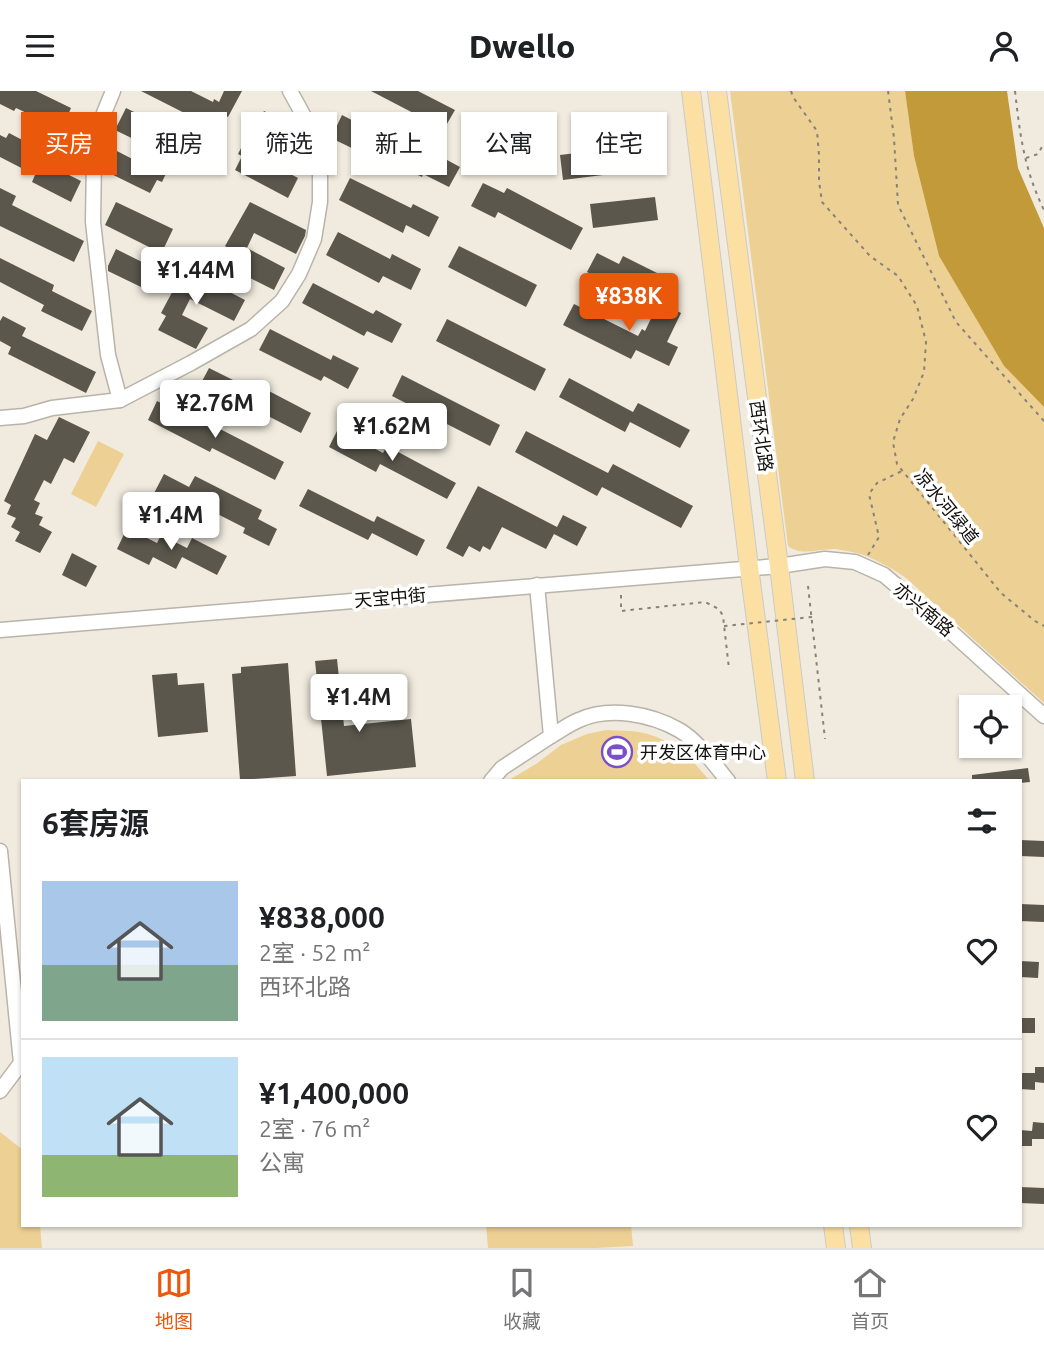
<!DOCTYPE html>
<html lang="zh">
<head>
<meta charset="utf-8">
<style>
  :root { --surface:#fff; --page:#f6f6f6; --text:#202124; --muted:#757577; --line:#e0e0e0; --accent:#ea580c }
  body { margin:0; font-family:Ubuntu,"Noto Sans SC",sans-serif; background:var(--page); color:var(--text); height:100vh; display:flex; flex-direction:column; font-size:26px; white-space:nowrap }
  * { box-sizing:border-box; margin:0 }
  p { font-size:23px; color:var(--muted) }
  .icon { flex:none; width:38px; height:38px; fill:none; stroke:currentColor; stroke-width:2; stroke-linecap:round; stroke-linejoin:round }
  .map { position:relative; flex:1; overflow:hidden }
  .drawer { position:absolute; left:21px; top:688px; width:1001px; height:448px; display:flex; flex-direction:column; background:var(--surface); border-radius:0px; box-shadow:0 2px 5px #0004 }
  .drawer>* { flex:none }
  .guide { position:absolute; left:21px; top:21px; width:1003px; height:63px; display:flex; gap:14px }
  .buttons { position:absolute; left:959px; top:604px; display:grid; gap:14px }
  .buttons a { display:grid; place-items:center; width:63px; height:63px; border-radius:0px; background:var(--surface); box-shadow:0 2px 5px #0004; font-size:35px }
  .price { position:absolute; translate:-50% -60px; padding:0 16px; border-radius:7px; background:#fff; color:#222; font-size:23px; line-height:46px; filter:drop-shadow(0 2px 4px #0008) }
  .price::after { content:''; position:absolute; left:50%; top:42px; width:21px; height:16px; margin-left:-10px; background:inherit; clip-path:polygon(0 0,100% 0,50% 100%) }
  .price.current { background:var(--accent); color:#fff }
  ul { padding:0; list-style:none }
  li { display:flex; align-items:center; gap:21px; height:175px; padding:0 21px }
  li+li { border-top:2px solid var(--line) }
  li span { display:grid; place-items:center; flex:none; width:196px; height:140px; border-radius:0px; color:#555 }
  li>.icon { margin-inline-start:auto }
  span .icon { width:84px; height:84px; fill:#fffc; stroke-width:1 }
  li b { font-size:30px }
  h2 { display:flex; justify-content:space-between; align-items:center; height:84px; padding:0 21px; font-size:30px }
  .chip { padding:0 24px; border-radius:0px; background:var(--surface); box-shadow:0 2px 5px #0004; font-size:24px; line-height:63px }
  .chip.current { background:var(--accent); color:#fff }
  header { display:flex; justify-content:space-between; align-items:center; height:91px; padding:0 21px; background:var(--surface); font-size:32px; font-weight:800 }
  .dock { display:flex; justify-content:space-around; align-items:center; height:98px; border-top:2px solid var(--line); background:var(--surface); font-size:19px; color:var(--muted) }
  .dock a { display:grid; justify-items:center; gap:4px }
  .dock .current { color:var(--accent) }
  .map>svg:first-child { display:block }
  .green { fill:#edd093 }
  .water { fill:#c39a39 }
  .building { fill:#5b574d }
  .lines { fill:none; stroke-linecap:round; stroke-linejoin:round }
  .minor-casing { stroke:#b9b4a9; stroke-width:17 }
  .major-casing { stroke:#cbcaca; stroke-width:20 }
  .path { stroke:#86827b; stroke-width:2; stroke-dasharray:3.5 5; stroke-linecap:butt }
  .minor { stroke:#fff; stroke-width:14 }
  .major { stroke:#fce0a3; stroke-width:18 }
  .path-bridge { stroke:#86827b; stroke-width:2; stroke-dasharray:3.5 5; stroke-linecap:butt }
  .labels { text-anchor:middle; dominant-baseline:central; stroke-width:7; stroke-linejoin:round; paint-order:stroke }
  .street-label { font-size:18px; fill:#110f0c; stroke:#fff }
  .poi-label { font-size:18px; fill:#110f0c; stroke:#fff; text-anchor:start }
</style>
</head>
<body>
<header><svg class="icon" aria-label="menu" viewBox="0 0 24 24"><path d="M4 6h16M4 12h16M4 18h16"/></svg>Dwello<svg class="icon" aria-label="person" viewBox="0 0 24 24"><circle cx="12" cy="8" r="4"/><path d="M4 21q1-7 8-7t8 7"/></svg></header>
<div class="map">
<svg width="1044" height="1157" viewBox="0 0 1044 1157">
  <rect width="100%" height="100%" fill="#f1ebdf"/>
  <g class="green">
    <path d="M730 0H905L914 65 939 165 1004 275 1044 316V612L906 487C891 477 875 467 857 462 850 461 843 459 836 458 819 457 802 466 788 455Z"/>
    <polygon points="98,350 124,363 96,416 71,403"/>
    <path d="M606 639C616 640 628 639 639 641 671 647 689 665 709 689H509L536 673 561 654 587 643Z"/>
    <polygon points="0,1041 23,1059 23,1134 40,1134 42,1157 0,1157"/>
    <polygon points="486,1134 631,1134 633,1155 596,1157 488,1157"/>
  </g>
  <polygon class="water" points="905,0 1007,0 1018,77 1044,137 1044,316 1004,275 939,165 914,65"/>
  <g class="building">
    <polygon points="0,0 36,0 71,17 68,24 87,33 76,55 54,44 58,37 16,17 14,20 0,13"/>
    <polygon points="141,0 191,0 213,11 214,8 219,11 224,0 242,0 228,26 223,24 216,38"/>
    <polygon points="371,0 418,0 455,19 444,38"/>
    <polygon points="126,17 181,44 171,64 174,66 162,91 157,89 150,102 103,79 104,73 111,57 146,75 154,58 115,39"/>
    <polygon points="264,20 299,38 301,45 296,54 292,52 287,61 268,51 260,67 298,87 288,107 235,79 242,65 238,63 253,34 256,35"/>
    <polygon points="342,24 369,38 371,35 432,66 434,62 460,76 449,96 423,83 422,86 362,56 360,61 331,47"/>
    <polygon points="9,42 47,62 43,71 81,90 71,111 32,91 35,84 0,66 0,44 6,47"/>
    <polygon points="648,53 651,78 563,89 560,64"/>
    <polygon points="350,87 411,117 413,113 439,126 429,146 406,134 403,142 339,109"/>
    <polygon points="483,92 504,102 507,97 583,137 571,159 498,121 495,127 471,115"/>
    <polygon points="0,97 16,105 12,114 84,150 74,171 0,135"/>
    <polygon points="655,106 658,129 593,137 590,113"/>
    <polygon points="116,111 173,138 163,159 167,160 155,186 150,183 143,197 108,180 108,175 116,158 144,172 151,157 105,134"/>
    <polygon points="250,111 306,139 305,145 296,163 254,142 247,157 285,177 274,199 222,173 230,158 225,155"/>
    <polygon points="338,141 390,168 392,163 421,178 411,199 383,185 379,192 326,164"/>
    <polygon points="459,155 537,194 526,216 448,176"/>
    <polygon points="597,162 619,173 623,165 669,188 660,205 619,184 613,195 587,181"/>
    <polygon points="0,167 54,194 52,200 92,220 82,240 41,220 44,214 0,191"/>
    <polygon points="189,176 213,189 212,192 245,209 234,230 190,208 182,224 208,237 196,258 158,239 166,225 161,222 177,192 180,193"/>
    <polygon points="313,192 373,223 376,219 402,233 392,252 367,240 364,245 302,212"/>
    <polygon points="659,211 681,222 667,251 678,256 669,275 636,259 631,268 563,234 574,213 638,245 642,238 645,240"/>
    <polygon points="3,225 26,237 22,245 96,281 86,302 8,263 11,256 0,250 0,230"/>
    <polygon points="447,228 546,278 535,300 436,250"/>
    <polygon points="270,238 331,269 333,264 359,277 348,298 324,285 321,290 259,259"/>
    <polygon points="209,277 245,295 248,289 311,322 301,342 239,310 235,317 198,298"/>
    <polygon points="402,284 500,334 490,355 392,305"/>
    <polygon points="569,287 633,321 638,312 690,339 680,357 630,331 625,341 559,306"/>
    <polygon points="157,310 219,341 220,338 284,371 275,389 212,357 210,361 148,329"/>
    <polygon points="59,326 90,341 74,372 64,367 51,393 44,389 34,409 40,412 35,423 43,426 39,434 52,441 40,462 15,450 20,441 11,436 16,427 7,423 11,414 4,410 35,343 47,349"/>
    <polygon points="338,338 383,362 387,355 456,392 447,408 380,373 376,381 329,356"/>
    <polygon points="526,340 608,382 613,373 693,415 681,437 602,396 597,405 515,361"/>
    <polygon points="164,383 189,396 195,385 262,419 258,428 277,438 269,455 243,442 245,437 184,406 178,419 152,406"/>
    <polygon points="478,395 557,436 563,424 587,436 577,455 554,443 546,458 502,436 490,459 483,455 480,461 469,455 463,466 446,457"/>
    <polygon points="308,398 374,431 377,425 425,449 417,465 372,442 368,449 299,415"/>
    <polygon points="127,437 157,452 161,444 187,457 192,447 227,465 217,484 182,466 176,478 153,466 149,474 117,458"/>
    <polygon points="72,462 97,475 86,496 62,484"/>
    <polygon points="337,568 344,635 411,628 416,676 327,685 315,570"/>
    <polygon points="288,572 296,685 240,689 232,583 241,582 241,576"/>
    <polygon points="177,582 178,594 204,592 208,641 158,646 152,584"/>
    <polygon points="1028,677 1030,691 1020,692 1020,690 972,690 972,684"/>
    <polygon points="1020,749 1044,750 1044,766 1020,765"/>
    <polygon points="1020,813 1044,814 1044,831 1020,830"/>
    <polygon points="1020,870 1039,871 1038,887 1020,886"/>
    <rect x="1020" y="927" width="15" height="15"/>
    <polygon points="1035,976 1044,976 1044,992 1035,991 1035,999 1020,998 1020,982 1035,982"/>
    <polygon points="1033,1031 1044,1032 1044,1048 1032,1048 1032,1055 1020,1055 1020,1039 1032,1040"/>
    <polygon points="1020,1096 1044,1097 1044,1113 1020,1112"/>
  </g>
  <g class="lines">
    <g class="minor-casing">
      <g id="minor">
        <polyline points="113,0 104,22 94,69 93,131 108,264 120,309"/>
        <polyline points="0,327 24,325 52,317 120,309 191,272 251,238 282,210 299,183 314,148 320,111 320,72 306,29 290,0"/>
        <polyline points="0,539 779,475 825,468 855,471 884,484 941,532 1044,625"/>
        <path d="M551 645C560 640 569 633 579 629 609 615 651 623 679 639 698 650 714 673 728 690"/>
        <polyline points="491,690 502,677 551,645 537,494"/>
        <polyline points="0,760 21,972 0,1000"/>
      </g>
    </g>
    <g class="major-casing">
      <g id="major">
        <polyline points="691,0 749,476 777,690"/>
        <polyline points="717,0 779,475 805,690"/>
        <polyline points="833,1134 836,1157"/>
        <polyline points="859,1134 862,1157"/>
      </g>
    </g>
    <g class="path">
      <polyline points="791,0 793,6 817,40 819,64 819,90 822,111 870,165 898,185 917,215 926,251 924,281 913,308 900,328 893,351 897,373 1001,502 1035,530 1044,535"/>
      <polyline points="888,0 894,47 898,114 956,231 1044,330"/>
      <path d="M1015 0C1020 44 1024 78 1044 119"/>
      <polyline points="1026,67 1038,63 1044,52"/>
      <polyline points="868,464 879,446 869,403 877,392 902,380"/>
      <polyline points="808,495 825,648"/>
      <polyline points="621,504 621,520 705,511 719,518 723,525 729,578"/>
    </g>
    <use href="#minor" class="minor"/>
    <use href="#major" class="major"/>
    <polyline class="path-bridge" points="724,535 812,526"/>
  </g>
  <defs>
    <g id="stadium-ring" transform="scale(1.575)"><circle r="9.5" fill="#fff" stroke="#7950c9" stroke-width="1.5"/><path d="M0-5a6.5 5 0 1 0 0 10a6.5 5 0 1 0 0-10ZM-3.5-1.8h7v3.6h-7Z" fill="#7950c9"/></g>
  </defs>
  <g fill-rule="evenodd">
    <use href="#stadium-ring" x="617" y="661"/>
  </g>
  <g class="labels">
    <g class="street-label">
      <text transform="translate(762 345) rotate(82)">西环北路</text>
      <text transform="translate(947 415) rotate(51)">凉水河绿道</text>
      <text transform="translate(390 506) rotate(-5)">天宝中街</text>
      <text transform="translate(924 518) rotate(40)">亦兴南路</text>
    </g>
    <g class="poi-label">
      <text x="640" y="661">开发区体育中心</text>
    </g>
  </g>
</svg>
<div class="buttons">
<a><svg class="icon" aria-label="locate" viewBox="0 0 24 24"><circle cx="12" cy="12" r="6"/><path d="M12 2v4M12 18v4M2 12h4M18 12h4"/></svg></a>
</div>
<b class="price" style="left:196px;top:216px">¥1.44M</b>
<b class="price current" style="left:629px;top:242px">¥838K</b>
<b class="price" style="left:215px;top:349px">¥2.76M</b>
<b class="price" style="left:392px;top:372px">¥1.62M</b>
<b class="price" style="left:171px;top:461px">¥1.4M</b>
<b class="price" style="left:359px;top:643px">¥1.4M</b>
<div class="guide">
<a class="chip current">买房</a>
<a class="chip">租房</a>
<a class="chip">筛选</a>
<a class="chip">新上</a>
<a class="chip">公寓</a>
<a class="chip">住宅</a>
</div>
<section class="drawer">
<h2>6套房源<svg class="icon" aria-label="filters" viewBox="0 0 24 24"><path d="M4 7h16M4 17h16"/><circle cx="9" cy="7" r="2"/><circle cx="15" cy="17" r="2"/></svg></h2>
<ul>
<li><span style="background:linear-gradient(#a9c7e8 60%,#7fa58c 0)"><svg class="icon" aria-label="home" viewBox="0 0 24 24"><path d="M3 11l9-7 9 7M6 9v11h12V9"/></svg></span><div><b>¥838,000</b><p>2室 · 52 m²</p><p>西环北路</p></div><svg class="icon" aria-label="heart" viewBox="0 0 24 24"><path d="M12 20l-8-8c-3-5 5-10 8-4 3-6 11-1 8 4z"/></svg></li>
<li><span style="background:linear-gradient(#bfe0f5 70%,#8fb573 0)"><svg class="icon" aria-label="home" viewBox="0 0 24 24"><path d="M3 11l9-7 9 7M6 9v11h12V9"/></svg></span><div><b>¥1,400,000</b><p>2室 · 76 m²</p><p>公寓</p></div><svg class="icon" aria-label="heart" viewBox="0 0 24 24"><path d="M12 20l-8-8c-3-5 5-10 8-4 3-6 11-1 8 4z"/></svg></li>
</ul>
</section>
</div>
<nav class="dock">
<a class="current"><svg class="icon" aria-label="map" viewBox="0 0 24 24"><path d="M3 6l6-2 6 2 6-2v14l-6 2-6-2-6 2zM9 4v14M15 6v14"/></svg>地图</a>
<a><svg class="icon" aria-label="saved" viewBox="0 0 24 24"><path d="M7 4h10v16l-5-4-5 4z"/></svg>收藏</a>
<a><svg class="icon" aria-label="home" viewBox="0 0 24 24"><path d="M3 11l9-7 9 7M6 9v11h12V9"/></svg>首页</a>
</nav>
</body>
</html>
